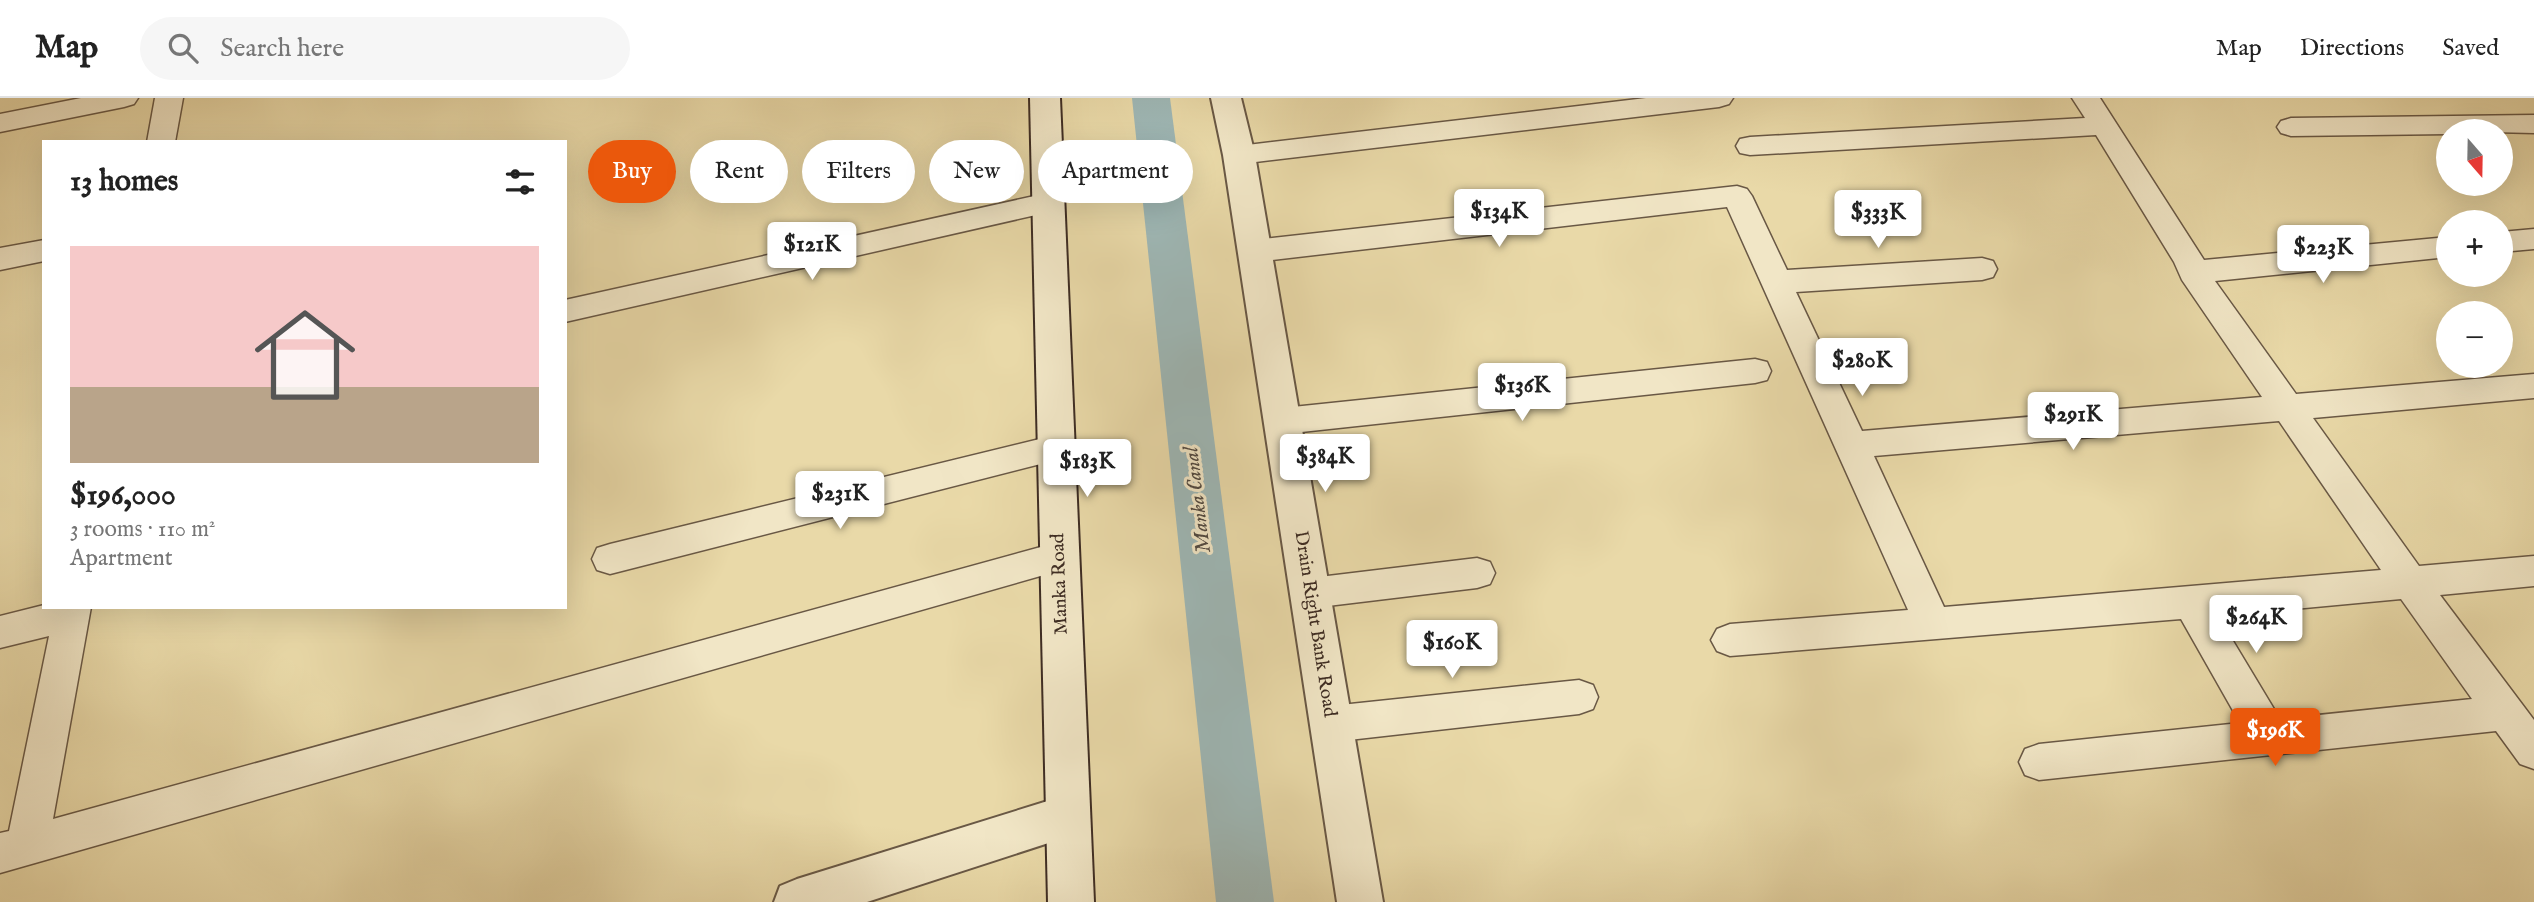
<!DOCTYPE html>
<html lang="en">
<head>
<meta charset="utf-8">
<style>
  :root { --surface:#fff; --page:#f6f6f6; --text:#222; --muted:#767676; --line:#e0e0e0; --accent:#ea580c }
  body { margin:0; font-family:"IM FELL English",serif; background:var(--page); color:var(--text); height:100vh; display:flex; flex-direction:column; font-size:26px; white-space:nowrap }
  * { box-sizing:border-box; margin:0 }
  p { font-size:23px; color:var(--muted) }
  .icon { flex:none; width:38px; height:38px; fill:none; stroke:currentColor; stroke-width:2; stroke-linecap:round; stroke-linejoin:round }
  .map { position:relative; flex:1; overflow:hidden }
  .sheet { position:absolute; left:42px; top:42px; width:525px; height:469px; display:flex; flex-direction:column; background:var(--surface); border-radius:0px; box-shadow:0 7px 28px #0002 }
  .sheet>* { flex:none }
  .banner { position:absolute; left:588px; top:42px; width:665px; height:63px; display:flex; gap:14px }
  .needle { width:46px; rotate:160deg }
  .tools { position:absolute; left:2436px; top:21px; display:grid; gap:14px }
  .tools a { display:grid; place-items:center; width:77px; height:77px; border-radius:50%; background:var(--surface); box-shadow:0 7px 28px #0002; font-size:35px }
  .price { position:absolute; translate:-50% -60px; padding:0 16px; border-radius:7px; background:#fff; color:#222; font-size:23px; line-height:46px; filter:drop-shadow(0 2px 4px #0008) }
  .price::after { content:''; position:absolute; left:50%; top:42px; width:21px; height:16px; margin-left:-10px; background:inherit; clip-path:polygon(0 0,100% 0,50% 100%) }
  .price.on { background:var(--accent); color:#fff }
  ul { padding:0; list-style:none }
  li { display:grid; align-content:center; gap:14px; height:371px; padding:0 28px }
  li+li { border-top:2px solid var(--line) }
  li span { display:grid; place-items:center; height:217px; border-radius:0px; color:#555 }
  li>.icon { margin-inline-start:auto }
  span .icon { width:126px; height:126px; fill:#fffc; stroke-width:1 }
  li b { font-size:30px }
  h2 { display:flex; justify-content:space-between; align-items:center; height:84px; padding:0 28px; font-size:30px }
  .chip { padding:0 24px; border-radius:32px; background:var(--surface); box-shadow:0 7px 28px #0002; font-size:24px; line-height:63px }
  .chip.on { background:var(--accent); color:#fff }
  header { display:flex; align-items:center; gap:42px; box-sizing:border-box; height:98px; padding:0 35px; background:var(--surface); border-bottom:2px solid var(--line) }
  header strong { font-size:33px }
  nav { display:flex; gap:38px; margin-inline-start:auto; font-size:24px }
  .search { width:490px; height:63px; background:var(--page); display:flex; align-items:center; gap:18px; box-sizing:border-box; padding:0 24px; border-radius:38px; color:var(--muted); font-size:26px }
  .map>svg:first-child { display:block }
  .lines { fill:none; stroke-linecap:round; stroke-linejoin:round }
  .canal { fill:#9eb7b5; fill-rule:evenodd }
  .minor-casing { stroke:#695845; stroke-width:3 }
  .tertiary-casing { stroke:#695845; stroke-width:4 }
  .secondary-casing { stroke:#3e2d24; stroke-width:4 }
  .minor { fill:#f1e6c6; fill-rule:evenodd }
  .tertiary { fill:#f1e6c6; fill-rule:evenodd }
  .secondary { fill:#f1e6c6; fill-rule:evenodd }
  .labels { text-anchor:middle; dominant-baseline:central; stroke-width:6; stroke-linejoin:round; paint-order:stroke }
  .street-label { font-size:19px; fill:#3e2d24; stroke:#f1e6c6 }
  .water-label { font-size:21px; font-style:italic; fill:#514941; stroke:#f1e6c6 }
</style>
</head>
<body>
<header>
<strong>Map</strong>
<div class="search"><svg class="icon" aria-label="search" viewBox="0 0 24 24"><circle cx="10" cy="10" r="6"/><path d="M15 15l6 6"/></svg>Search here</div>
<nav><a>Map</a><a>Directions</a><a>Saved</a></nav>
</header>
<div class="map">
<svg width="2534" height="804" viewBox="0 0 2534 804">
  <rect width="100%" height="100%" fill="#e9d9a8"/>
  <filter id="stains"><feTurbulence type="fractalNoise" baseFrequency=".00286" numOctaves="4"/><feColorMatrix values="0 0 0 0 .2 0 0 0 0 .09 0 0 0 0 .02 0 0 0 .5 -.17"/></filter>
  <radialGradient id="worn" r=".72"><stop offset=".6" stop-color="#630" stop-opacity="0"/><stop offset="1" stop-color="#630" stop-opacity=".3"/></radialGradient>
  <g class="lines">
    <polygon class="canal" points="1132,0 1170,0 1274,804 1216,804"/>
    <g class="minor-casing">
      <g id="minor">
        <polygon points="81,0 138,0 134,6 124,9 0,34 0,16"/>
        <polygon points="155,0 183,0 175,44 147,44"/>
        <polygon points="1646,0 1733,0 1729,6 1719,9 1239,66 1229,64 1225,57 1229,50 1239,48"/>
        <path d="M2072 0H2100L2204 162 2448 139V159L2215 183 2296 296 2534 276V300L2313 320 2419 468 2534 458V488L2440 497 2534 622V671L2520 666 2496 633 2039 682 2025 677 2019 664 2025 651 2039 646 2240 625 2181 521 1730 558 1717 553 1711 542 1717 531 1730 526 1908 512 1727 109 1255 164 1244 160 1240 153 1244 146 1255 142 1737 88 1747 91 1752 98 1787 172 1982 160 1993 163 1997 171 1993 179 1982 182 1796 194 1862 333 2262 299 2182 182 2174 164 2096 37 1750 57 1740 55 1736 48 1740 41 1750 39 2085 20ZM2279 323 2381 472 1944 509 1874 358ZM2401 501 2472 601 2280 621 2218 518Z"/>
        <polygon points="2534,17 2534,35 2448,33 2448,36 2291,38 2281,35 2277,29 2281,23 2291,20"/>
        <polygon points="1048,95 1058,98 1063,105 1058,112 565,224 565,202"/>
        <polygon points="2534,131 2534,151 2501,154 2501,134"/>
        <polygon points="44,142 44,163 0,172 0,150"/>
        <polygon points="1755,261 1767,264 1771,273 1767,282 1755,285 1283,336 1271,332 1266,323 1271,314 1283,310"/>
        <polygon points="1056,337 1068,341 1073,350 1068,359 610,476 597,472 592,461 597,450 610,446"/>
        <polygon points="1059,444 1072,449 1077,459 1072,469 0,775 0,735 9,733 49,538 0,550 0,518 44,507 91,509 53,721"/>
        <polygon points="1477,460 1490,464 1495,475 1490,486 1477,490 1311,510 1298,506 1293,495 1298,484 1311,480"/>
        <polygon points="1579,582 1593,587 1598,599 1593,611 1579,616 1331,644 1317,638 1311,626 1317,614 1331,608"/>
      </g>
    </g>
    <g class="tertiary-casing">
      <g id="tertiary">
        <polygon points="1211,0 1241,0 1255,57 1383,804 1337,804 1223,57"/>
        <polygon points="1067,697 1083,703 1089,718 1083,733 1067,739 867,804 774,804 780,788 797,781"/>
      </g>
    </g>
    <g class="secondary-casing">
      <polygon id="secondary" points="1030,0 1060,0 1094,804 1048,804"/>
    </g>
    <use href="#minor" class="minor"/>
    <use href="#tertiary" class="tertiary"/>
    <use href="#secondary" class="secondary"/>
  </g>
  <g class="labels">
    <g class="street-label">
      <text transform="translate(1060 486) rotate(-92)">Manka Road</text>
      <text transform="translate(1315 526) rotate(81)">Drain Right Bank Road</text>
    </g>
    <g class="water-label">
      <text transform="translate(1198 402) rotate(-97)">Manka Canal</text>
    </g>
  </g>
  <rect width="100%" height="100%" filter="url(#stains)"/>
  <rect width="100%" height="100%" fill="url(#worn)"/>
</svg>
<div class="tools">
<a><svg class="needle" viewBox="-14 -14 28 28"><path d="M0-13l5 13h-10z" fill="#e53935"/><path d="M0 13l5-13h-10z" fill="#767676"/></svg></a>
<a>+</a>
<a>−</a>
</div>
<b class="price" style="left:1499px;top:151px">$134K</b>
<b class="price" style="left:1878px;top:152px">$333K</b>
<b class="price" style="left:812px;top:184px">$121K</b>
<b class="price" style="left:2323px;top:187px">$223K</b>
<b class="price" style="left:1862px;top:300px">$280K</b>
<b class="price" style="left:1522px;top:325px">$136K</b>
<b class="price" style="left:2073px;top:354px">$291K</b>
<b class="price" style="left:1325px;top:396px">$384K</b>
<b class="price" style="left:1087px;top:401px">$183K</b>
<b class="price" style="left:840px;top:433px">$231K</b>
<b class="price" style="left:2256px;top:557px">$264K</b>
<b class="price" style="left:1452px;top:582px">$160K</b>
<b class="price on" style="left:2275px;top:670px">$196K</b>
<div class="banner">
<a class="chip on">Buy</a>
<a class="chip">Rent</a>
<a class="chip">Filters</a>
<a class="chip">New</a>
<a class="chip">Apartment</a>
</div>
<section class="sheet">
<h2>13 homes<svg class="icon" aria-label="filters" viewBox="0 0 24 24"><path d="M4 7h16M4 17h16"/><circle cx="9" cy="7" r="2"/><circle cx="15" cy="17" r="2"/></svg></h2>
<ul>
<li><span style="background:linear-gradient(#f6c9c9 65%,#b9a48a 0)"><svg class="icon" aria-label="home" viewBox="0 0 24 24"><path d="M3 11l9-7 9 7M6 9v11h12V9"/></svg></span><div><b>$196,000</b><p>3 rooms · 110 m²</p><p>Apartment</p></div></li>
</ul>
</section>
</div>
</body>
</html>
